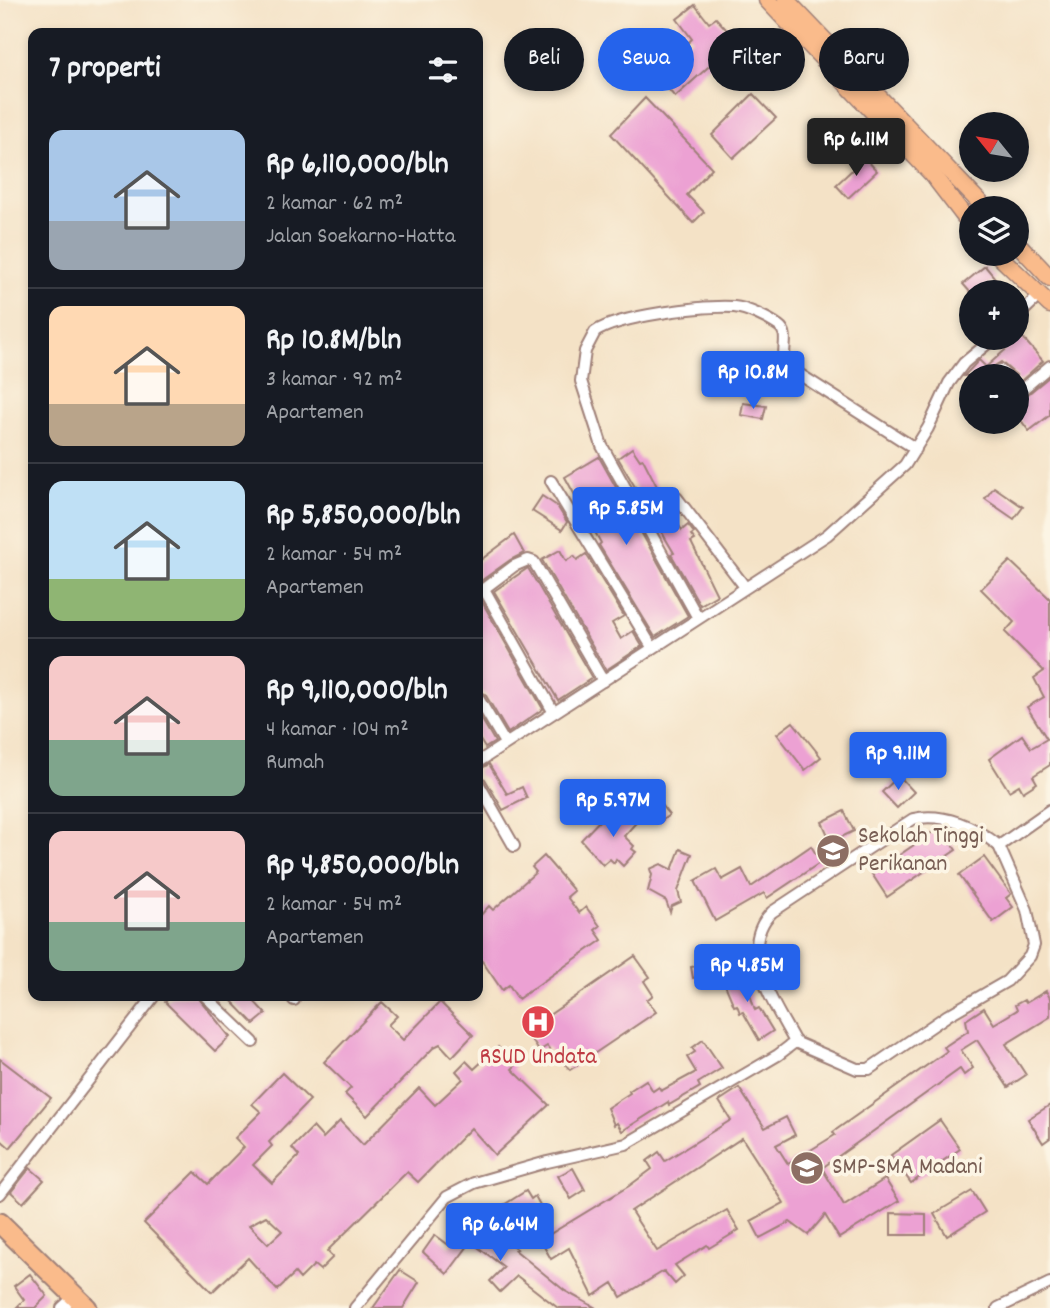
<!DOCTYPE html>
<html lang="id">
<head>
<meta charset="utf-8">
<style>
  :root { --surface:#171b24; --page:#20242c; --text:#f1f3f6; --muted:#9ea1a6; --line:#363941; --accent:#2563eb }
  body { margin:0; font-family:Dekko,sans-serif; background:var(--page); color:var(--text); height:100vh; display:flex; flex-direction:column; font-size:26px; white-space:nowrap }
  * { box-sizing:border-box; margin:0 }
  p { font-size:23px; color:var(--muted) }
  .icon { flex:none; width:38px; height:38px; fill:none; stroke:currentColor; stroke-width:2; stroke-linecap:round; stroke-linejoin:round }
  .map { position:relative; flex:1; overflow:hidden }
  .drawer { position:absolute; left:28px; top:28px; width:455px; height:973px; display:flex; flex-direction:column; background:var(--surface); border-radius:14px; box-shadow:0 4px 10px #0003 }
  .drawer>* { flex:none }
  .guide { position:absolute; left:504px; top:28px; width:441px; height:63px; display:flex; gap:14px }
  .needle { width:46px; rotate:300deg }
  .fabs { position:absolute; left:959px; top:112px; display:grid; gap:14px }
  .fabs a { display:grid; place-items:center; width:70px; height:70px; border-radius:50%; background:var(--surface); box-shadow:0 4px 10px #0003; font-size:35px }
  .price { position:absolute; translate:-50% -60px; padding:0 16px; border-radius:7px; background:var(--accent); color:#fff; font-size:23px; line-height:46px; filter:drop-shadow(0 2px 4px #0008) }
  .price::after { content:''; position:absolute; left:50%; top:42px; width:21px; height:16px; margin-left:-10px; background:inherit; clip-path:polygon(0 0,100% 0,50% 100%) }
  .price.active { background:#222; color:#fff }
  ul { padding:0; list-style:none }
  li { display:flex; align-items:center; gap:21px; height:175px; padding:0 21px }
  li+li { border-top:2px solid var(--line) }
  li span { display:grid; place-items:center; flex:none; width:196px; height:140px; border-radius:14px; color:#555 }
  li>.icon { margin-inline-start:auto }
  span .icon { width:84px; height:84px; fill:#fffc; stroke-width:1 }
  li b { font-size:30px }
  h2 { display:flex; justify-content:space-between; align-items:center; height:84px; padding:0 21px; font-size:30px }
  .pill { padding:0 24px; border-radius:32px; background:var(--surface); box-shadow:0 4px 10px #0003; font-size:24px; line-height:63px }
  .pill.active { background:var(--accent); color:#fff }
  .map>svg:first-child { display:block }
  .building { fill:#eca1d3; fill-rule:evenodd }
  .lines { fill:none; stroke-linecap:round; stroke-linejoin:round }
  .street-casing { stroke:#9f8078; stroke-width:14 }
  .primary-casing { stroke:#9f8078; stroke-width:19 }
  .highway-casing { stroke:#9f8078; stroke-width:23 }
  .street { stroke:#fff; stroke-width:10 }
  .primary { stroke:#fabb8b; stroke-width:16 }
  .highway { stroke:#fabb8b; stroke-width:19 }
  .labels { text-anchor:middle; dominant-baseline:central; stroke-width:7; stroke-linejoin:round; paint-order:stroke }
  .education-label { font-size:24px; fill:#785e54; stroke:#fcf5e5; text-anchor:start }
  .health-label { font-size:24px; fill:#be3a42; stroke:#fcf5e5 }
</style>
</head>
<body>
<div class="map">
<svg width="1050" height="1308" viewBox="0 0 1050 1308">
  <rect width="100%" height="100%" fill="#fcf5e5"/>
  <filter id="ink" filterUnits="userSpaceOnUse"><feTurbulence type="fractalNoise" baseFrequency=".0143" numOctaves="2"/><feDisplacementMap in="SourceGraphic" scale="14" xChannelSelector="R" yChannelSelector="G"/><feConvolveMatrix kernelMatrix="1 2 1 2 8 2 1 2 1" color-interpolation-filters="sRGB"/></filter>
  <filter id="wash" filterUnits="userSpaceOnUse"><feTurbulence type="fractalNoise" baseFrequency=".00686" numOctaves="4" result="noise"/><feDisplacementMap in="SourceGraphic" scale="28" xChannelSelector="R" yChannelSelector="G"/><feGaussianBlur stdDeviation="1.57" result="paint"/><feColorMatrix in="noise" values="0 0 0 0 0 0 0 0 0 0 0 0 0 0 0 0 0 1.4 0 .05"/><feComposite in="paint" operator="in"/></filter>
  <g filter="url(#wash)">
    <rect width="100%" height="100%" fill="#f4e2c6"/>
    <g id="blocks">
      <g class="building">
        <polygon points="695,5 709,23 716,18 737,41 675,97 654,73 692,39 677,19"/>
        <polygon points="753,94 776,118 733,158 712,135"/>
        <polygon points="645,98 712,168 687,195 704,212 693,223 611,134"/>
        <polygon points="865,158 877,171 848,198 836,185"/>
        <polygon points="985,266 995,278 977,292 970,292 963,284"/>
        <polygon points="1021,336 1043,361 1021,381 1017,381 1017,376 1001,362 993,367 995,376 964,376 979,360 986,367"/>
        <polygon points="1050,376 1050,415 1029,431 1017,415 1017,397 1028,394"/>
        <polygon points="743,403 766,406 763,419 741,415"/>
        <polygon points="632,448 640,460 643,459 672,516 682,530 688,525 694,533 691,535 695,540 691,542 717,595 700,605 671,554 674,553 618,458"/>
        <polygon points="599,457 688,616 655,637 599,545 601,543 565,477"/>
        <polygon points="994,487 1023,507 1014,519 985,499"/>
        <polygon points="542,496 557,506 567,522 562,530 532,511"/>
        <polygon points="514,535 524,553 510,560 478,583 478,562"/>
        <polygon points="560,550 566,561 574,556 577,560 586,554 624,616 612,623 621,639 633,631 642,646 606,670 542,560"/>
        <polygon points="1010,561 1050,599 1050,765 1033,776 1037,783 1023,792 1019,785 1009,791 989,759 1022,735 1031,748 1047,739 1027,707 1044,697 1034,678 1044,671 1005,632 1014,622 981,589"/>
        <polygon points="528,568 592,678 558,700 494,591"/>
        <polygon points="481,600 543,709 508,733 485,694 478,690 478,601"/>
        <polygon points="478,713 495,742 485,748 478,737"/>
        <polygon points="793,722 821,757 805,770 777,734"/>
        <polygon points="489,764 507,794 522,787 527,798 503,810 485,779 478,775 478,770"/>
        <polygon points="899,776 914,792 897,808 882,792"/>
        <polygon points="654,796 669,815 660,822 652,812 646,817 639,808"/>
        <polygon points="632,806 642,816 624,836 634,846 632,849 636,852 623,866 616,859 614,863 610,859 603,865 581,840 602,818 612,828"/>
        <polygon points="844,811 854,831 831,842 822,822"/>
        <polygon points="940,827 956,850 887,897 872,874"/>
        <polygon points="811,846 821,862 767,898 764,893 715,921 695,881 716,869 722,880 742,869 751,887"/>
        <polygon points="680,849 692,854 678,891 681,902 672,906 670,912 666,901 648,891 652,875 650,869 661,864 672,870"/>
        <polygon points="544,856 574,891 567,897 579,913 586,907 600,926 595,930 602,940 518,999 509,985 502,990 482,961 478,966 478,918 489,906 493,910 536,872 532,867"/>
        <polygon points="984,857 1011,894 1006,898 1013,907 993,922 959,875"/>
        <polygon points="635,956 650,977 644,981 653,995 647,1000 656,1012 570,1070 562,1060 559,1062 547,1046 539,1051 526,1031"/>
        <polygon points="731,959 733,974 693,978 691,967"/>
        <polygon points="748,974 750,984 747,985 755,1010 759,1008 773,1031 759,1040 743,1012 740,1013 737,1005 734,1006 726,987 725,977"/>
        <polygon points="1046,991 1050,998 1050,1017 1006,1044 1026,1075 1008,1087 977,1040 961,1050 973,1068 964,1075 960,1069 822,1168 844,1205 885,1179 899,1201 839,1238 825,1215 808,1235 790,1222 760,1238 751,1221 784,1203 742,1138 631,1211 657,1251 727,1210 739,1230 709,1248 707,1245 675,1265 684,1276 675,1284 664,1271 621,1297 613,1283 593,1296 569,1248 551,1259 538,1236 525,1244 502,1206 526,1191 531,1199 535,1196 545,1214 540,1217 550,1234 629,1186 652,1169 647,1161 659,1152 665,1161 731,1120 719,1101 739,1088 765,1128 786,1117 795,1135 776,1145 788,1164 835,1135 833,1132 947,1051 944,1047 968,1031 966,1020 984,1008 994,1024 1017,1010 1015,1005 1024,1000 1026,1003"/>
        <polygon points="171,996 197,996 230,1037 215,1051 165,1002"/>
        <polygon points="227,996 249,996 266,1014 254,1024"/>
        <polygon points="382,1002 397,1016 388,1025 403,1040 440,1002 473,1035 452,1057 440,1044 434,1047 367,1116 345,1094 351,1088 324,1062"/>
        <polygon points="703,1040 722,1068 698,1083 700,1087 669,1105 668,1102 622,1131 617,1123 614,1125 607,1108 630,1093 629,1091 646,1080 653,1091 659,1087 661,1091 696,1072 687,1057 695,1052 692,1048"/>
        <path d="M498 1047 515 1066 512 1069 549 1105 495 1155 471 1128 418 1182 407 1172 327 1251 333 1257 320 1270 314 1265 300 1279 295 1273 277 1290 248 1258 212 1292 144 1223 195 1172 208 1184 244 1147 235 1138 261 1112 252 1104 282 1073 310 1100 269 1142 272 1146 253 1165 272 1183 299 1156 292 1148 313 1127 323 1138 340 1121 363 1145 419 1088 435 1105 463 1079 456 1071 466 1061 474 1069ZM266 1216 282 1231 268 1244 249 1225Z"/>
        <polygon points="0,1059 51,1098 10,1148 0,1139"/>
        <polygon points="1050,1105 1050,1138 1043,1143 1028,1119"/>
        <polygon points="940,1120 960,1149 911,1183 891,1155"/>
        <polygon points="30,1168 44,1180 23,1203 11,1192"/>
        <polygon points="573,1168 585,1190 571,1199 558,1176"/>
        <polygon points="972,1191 985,1212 947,1236 934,1214"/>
        <polygon points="891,1213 926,1214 926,1235 891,1235"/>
        <polygon points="472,1216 517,1249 515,1250 565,1291 596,1308 558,1308 517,1276 500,1292 490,1281 504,1267 471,1242 447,1274 423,1252 435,1235 450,1246"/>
        <polygon points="400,1270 419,1282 403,1308 373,1308"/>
        <polygon points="30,1274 47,1296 35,1308 16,1308 24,1300 14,1286"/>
      </g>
    </g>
  </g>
  <g filter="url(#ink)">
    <use href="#blocks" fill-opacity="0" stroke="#9f8078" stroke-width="2"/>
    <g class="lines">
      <g class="street-casing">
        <g id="street">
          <polyline points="1017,317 1040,295"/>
          <polyline points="1000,370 1006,376"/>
          <polyline points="1017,389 1024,388 1050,366"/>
          <polyline points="551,481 652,647"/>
          <polyline points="677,498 745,587"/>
          <polyline points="484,589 553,711"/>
          <polyline points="478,593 514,566 528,560 534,562 603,681"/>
          <path d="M698 618 602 446 581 381 585 351 595 332C618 316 705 305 734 307 747 308 769 319 779 326 792 335 778 355 788 367L916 449"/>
          <polyline points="478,698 505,743"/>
          <polyline points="478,762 827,535 905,465 928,428 949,383 964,363 994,338"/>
          <polyline points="478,783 514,846"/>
          <polyline points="205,996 253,1042"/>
          <polyline points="291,996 294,1000"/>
          <path d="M795 1042C775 1005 735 948 772 912L913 819C943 812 976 827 999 846L1050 810"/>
          <polyline points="795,1042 857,1069 869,1069 948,1015 1007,981 1030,956 1034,945 1027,910 999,846"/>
          <polyline points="0,1194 154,996"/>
          <polyline points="62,1308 75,1296"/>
          <polyline points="355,1308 447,1197 474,1183 547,1162 626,1144 778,1055 795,1042"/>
          <polyline points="998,1308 1050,1283"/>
        </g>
      </g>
      <g class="primary-casing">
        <g id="primary">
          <polyline points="767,0 932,174 971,225"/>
          <polyline points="786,0 985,208"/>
          <polyline points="1017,243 1050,278"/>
          <polyline points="997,254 1050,305"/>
        </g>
      </g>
      <g class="highway-casing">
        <polyline id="highway" points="0,1223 87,1308"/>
      </g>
      <use href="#street" class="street"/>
      <use href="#primary" class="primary"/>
      <use href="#highway" class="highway"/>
    </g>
  </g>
  <defs>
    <g id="university-disc" transform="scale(1.75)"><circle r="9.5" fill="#8d6e63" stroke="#fcf5e5"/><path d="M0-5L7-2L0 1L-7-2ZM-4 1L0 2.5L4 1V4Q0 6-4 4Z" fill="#fff"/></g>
    <g id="hospital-disc" transform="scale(1.75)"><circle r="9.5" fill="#e0444e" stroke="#fcf5e5"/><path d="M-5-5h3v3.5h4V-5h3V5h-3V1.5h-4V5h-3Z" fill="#fff"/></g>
    <g id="school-disc" transform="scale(1.75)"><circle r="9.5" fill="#8d6e63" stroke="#fcf5e5"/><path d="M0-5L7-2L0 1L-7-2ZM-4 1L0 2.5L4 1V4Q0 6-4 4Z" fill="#fff"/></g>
  </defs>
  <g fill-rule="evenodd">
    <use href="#university-disc" x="833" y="851"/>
    <use href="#hospital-disc" x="538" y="1022"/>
    <use href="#school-disc" x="807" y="1168"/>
  </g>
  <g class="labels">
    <g class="education-label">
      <text x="858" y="837">Sekolah Tinggi<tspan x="858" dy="28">Perikanan</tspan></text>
      <text x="832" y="1168">SMP-SMA Madani</text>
    </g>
    <g class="health-label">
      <text x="538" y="1058">RSUD Undata</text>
    </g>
  </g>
</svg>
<div class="fabs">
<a><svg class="needle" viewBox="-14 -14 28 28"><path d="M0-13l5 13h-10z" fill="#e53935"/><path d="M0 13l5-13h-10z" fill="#9ea1a6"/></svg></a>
<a><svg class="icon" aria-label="layers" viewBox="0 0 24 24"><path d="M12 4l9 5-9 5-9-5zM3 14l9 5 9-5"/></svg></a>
<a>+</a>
<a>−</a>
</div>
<b class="price active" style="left:856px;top:178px">Rp 6.11M</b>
<b class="price" style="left:753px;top:411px">Rp 10.8M</b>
<b class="price" style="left:626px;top:547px">Rp 5.85M</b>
<b class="price" style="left:898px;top:792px">Rp 9.11M</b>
<b class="price" style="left:613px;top:839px">Rp 5.97M</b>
<b class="price" style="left:747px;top:1004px">Rp 4.85M</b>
<b class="price" style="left:500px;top:1263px">Rp 6.64M</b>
<div class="guide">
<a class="pill">Beli</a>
<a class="pill active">Sewa</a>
<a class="pill">Filter</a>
<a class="pill">Baru</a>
</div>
<section class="drawer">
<h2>7 properti<svg class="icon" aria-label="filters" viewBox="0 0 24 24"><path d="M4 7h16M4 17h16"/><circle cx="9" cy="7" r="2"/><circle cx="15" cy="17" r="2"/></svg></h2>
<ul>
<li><span style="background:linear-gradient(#a9c7e8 65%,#9aa5b1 0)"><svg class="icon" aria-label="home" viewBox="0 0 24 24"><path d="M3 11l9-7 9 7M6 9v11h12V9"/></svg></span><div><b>Rp 6,110,000/bln</b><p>2 kamar · 62 m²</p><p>Jalan Soekarno-Hatta</p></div></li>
<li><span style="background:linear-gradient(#ffd9b3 70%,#b9a48a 0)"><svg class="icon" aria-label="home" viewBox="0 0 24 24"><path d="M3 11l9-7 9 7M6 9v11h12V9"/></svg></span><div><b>Rp 10.8M/bln</b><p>3 kamar · 92 m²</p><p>Apartemen</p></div></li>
<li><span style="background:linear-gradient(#bfe0f5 70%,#8fb573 0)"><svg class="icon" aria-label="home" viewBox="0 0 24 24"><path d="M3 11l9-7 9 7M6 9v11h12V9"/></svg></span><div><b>Rp 5,850,000/bln</b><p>2 kamar · 54 m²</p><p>Apartemen</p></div></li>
<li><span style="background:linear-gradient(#f6c9c9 60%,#7fa58c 0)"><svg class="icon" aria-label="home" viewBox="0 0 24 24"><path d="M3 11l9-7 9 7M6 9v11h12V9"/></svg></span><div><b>Rp 9,110,000/bln</b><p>4 kamar · 104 m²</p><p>Rumah</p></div></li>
<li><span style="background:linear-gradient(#f6c9c9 65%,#7fa58c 0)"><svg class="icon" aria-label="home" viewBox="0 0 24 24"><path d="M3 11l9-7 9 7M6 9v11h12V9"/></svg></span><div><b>Rp 4,850,000/bln</b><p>2 kamar · 54 m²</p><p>Apartemen</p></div></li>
</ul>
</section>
</div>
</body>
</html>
